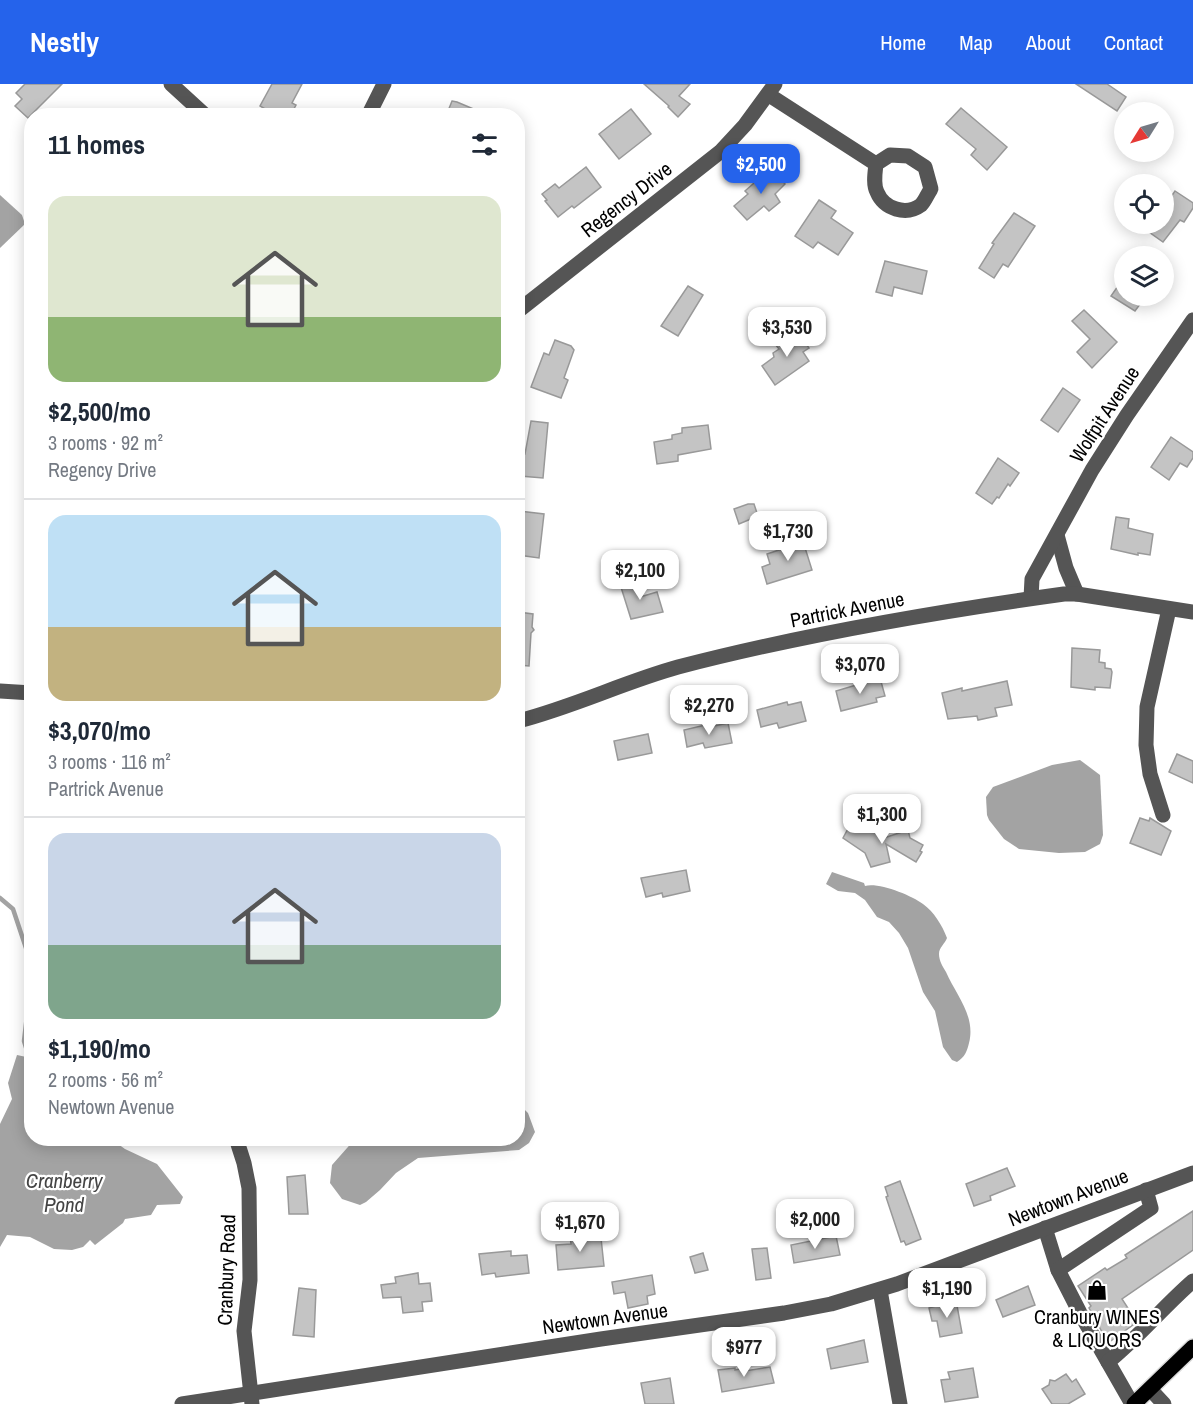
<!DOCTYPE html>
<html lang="en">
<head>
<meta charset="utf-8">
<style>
  :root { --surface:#fff; --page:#f2f2f3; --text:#1f2937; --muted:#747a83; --line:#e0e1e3; --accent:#2563eb }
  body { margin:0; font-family:"Archivo Narrow",sans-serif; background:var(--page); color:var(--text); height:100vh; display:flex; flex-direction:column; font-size:22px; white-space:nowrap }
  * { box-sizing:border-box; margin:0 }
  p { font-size:20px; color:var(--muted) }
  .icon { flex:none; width:33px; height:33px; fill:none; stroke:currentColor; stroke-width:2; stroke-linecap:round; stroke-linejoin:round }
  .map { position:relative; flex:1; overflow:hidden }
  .panel { position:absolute; left:24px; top:24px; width:501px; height:1038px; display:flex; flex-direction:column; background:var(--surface); border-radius:24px; box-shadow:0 3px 15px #0003 }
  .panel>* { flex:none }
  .needle { width:39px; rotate:233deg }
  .fabs { position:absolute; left:1114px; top:18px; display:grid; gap:12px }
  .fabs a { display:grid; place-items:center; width:60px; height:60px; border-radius:50%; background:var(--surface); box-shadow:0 3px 15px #0003; font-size:30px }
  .price { position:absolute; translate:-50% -51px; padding:0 14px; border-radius:12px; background:#fff; color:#222; font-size:20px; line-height:39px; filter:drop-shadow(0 2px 3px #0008) }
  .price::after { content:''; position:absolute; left:50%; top:36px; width:18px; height:14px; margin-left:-9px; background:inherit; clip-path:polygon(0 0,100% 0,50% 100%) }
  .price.current { background:var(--accent); color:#fff }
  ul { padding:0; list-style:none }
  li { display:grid; align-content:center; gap:12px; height:318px; padding:0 24px }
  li+li { border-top:2px solid var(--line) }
  li span { display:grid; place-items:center; height:186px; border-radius:18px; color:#555 }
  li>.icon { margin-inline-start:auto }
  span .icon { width:108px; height:108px; fill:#fffc; stroke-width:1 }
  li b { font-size:26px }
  h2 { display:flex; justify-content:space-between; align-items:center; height:72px; padding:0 24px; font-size:26px }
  header { display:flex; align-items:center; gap:36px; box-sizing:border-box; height:84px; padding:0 30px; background:var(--accent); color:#fff }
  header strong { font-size:28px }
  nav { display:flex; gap:33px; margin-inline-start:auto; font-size:21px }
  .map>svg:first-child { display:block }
  .water { fill:#a3a3a3 }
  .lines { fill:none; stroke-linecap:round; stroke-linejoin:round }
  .stream { stroke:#a3a3a3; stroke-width:4.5 }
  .building { fill:#c4c4c4; stroke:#999; stroke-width:1.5 }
  .major-casing { stroke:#dbdbdb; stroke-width:18 }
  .minor { stroke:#555; stroke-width:15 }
  .major { stroke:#000; stroke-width:15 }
  .labels { text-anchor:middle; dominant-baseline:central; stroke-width:4.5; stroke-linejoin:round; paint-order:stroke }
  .street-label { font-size:20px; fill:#000; stroke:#fff }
  .poi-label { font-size:20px; fill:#000; stroke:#fff }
  .water-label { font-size:21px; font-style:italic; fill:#444; stroke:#fff }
</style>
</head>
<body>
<header>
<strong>Nestly</strong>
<nav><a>Home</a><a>Map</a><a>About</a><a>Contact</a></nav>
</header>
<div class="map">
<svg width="1193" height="1320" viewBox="0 0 1193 1320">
  <rect width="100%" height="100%" fill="#fff"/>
  <g class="water">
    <polygon points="0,111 22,131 25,140 0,164"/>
    <polygon points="1080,676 1100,691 1103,751 1100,760 1085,768 1059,769 1019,765 1004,755 989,736 987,731 986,713 993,703 1052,681"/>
    <path d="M832 788 864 799 865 802C878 798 911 811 923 820 934 828 942 841 947 854 945 860 939 863 939 870 939 877 943 883 946 888 956 911 976 932 969 959 967 967 965 973 957 978L952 976 943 963 935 927 923 908 908 864 899 849 889 838 877 833 865 816 855 809 838 807 826 800Z"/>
    <polygon points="17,971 31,974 32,1054 111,1055 125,1065 157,1080 183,1113 180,1120 157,1121 151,1131 125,1135 123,1139 95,1161 90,1156 83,1163 72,1166 54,1165 30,1153 7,1151 0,1163 0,1040 12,1015 8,999"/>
    <polygon points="518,1019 528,1029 535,1048 529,1059 519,1066 418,1074 396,1089 380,1106 366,1118 360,1121 342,1115 330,1099 332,1081 355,1055 518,1054"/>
  </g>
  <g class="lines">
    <polyline class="stream" points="0,814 13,825 26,864 31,897 24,957 32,983"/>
  </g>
  <g class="building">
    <polygon points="25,0 62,0 28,34 15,22 22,15 16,9"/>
    <polygon points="272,0 302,0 292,19 296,21 290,32 277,32 260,22"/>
    <polygon points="644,0 690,0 679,12 690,20 678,33 668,23 669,22"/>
    <polygon points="1076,0 1107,0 1126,13 1117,27"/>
    <polygon points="452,17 457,18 490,32 446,32"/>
    <polygon points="961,24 1007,63 987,86 971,71 976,65 946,40"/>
    <polygon points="631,25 651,50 619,75 599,50"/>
    <polygon points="586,83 601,103 574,124 572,122 558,133 545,117 547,116 542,110 555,100 559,104"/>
    <polygon points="771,84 785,100 775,110 780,118 769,127 764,122 747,136 734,122 748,110 745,107"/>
    <polygon points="1175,107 1193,119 1193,124 1184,138 1180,136 1163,158 1149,148 1155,140 1164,140 1164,123"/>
    <polygon points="819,116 836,127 831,134 853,149 838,171 818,158 813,164 795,152"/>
    <polygon points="1014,129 1035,142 1008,183 1003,180 994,194 979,184 994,160 992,159"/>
    <polygon points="885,177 927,187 922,210 894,203 892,212 876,208"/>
    <polygon points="688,202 703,211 678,252 661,242"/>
    <polygon points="1118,202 1125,206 1125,212 1146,212 1135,227 1111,212"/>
    <polygon points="1084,226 1117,258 1092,284 1077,268 1090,255 1072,237"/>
    <polygon points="797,247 809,264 803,268 809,277 775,301 762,282 774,273 773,269 779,265 775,260"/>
    <polygon points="555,256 571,262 574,266 564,294 568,296 561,314 531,303 544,269 549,271"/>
    <polygon points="1063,304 1080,316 1058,348 1041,336"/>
    <polygon points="531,337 548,339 543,394 520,392 522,370 525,370"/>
    <polygon points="708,341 711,365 678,371 678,377 657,380 654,358 672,355 672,351 682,349 682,344"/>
    <polygon points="1171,353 1193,368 1193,374 1187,383 1180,379 1169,396 1151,383"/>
    <polygon points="998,374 1019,389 1010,402 1008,400 999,414 997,413 992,420 976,409"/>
    <polygon points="748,420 754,420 758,432 739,440 734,425"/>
    <polygon points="519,427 544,430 539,474 518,471"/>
    <polygon points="1116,433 1129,435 1128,444 1153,450 1150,471 1138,469 1138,471 1111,465"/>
    <polygon points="801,451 812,486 767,500 762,483 770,480 767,470 791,462 789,455"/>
    <polygon points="635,496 640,513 657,508 663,528 631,535 620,500"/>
    <polygon points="518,528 533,530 532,543 534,546 531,549 529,582 518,581"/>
    <polygon points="1072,564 1100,566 1099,578 1105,579 1105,584 1111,585 1112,588 1110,604 1095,603 1095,606 1071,603"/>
    <polygon points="880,594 885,612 876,614 877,618 841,627 836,607"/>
    <polygon points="1007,597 1012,621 995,624 997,632 978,636 977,632 948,635 942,609 962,604 962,607"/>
    <polygon points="787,618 788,621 801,618 806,637 779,644 777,639 761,643 757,626"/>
    <polygon points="714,639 714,642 728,639 732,659 705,664 703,659 687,663 684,646"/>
    <polygon points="648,650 652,669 618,676 614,657"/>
    <polygon points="1177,670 1193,677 1193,699 1169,688"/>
    <polygon points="1140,734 1149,737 1150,734 1171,747 1161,771 1130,759"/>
    <polygon points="850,741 858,746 861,741 874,748 875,746 883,750 884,754 908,746 910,754 923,761 920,767 922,768 916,778 886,760 890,778 871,783 865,769 843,754"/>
    <polygon points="686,786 690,807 663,813 662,809 646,813 641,794"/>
    <polygon points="1007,1084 1015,1102 990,1112 991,1116 974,1122 966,1100"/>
    <polygon points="305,1091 308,1130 289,1130 287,1093"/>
    <polygon points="900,1097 921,1155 906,1161 904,1157 901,1158 886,1113 888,1112 885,1103"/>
    <polygon points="1193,1127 1193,1166 1122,1215 1137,1238 1108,1259 1089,1224 1091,1222 1078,1202 1105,1184 1107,1186 1127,1174 1125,1171"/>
    <polygon points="589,1150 590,1155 601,1154 604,1182 558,1186 556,1161 571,1160 570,1152"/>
    <polygon points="836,1152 840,1171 794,1179 791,1161"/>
    <polygon points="767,1164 771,1194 756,1196 752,1165"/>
    <polygon points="511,1167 511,1172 527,1171 529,1189 496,1193 495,1189 482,1191 479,1170"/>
    <polygon points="703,1169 708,1186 695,1189 690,1173"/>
    <polygon points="418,1189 419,1200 430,1199 432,1217 422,1218 423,1227 403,1229 401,1213 383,1214 381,1201 396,1199 395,1193"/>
    <polygon points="652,1191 655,1210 647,1212 648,1220 628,1224 625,1208 614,1210 612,1198"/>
    <polygon points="1028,1202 1035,1221 1003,1233 996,1216"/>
    <polygon points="299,1204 316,1206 314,1253 293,1251"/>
    <polygon points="956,1216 962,1249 940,1253 937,1237 932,1237 929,1224"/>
    <polygon points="864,1256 868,1278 831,1285 827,1265"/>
    <polygon points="770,1283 774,1299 722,1308 718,1286 735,1284 735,1286 744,1284 745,1287"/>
    <polygon points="973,1284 978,1313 945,1318 941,1296 950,1295 948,1288"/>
    <polygon points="1066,1290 1072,1298 1076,1295 1085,1310 1068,1320 1052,1320 1042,1305 1049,1301 1050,1296 1055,1297"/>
    <polygon points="670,1294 674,1320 645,1320 641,1299"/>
  </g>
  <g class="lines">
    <g class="major-casing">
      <polyline id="major" points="1134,1320 1193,1263"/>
    </g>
    <g class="minor">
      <polyline points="171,0 206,32"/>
      <polyline points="769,11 876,80"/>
      <polyline points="368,32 384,0"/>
      <path d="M890 71 908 72 925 83 931 105C928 109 925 117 921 121 906 132 884 125 877 108 873 100 875 89 876 80Z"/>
      <polyline points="518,227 720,68 745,41 775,0"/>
      <polyline points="1057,451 1066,484 1077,510"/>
      <polyline points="1031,514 1032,495 1092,386 1127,331 1193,236"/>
      <polyline points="0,607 32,609"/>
      <path d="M518 637C573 623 624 598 678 583 805 550 934 528 1064 510H1077L1193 528"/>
      <polyline points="1163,731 1150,690 1146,661 1147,623 1169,525"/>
      <polyline points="236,1054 244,1079 249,1104 250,1196 244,1247 252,1320"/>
      <polyline points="1045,1144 1058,1186 1080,1229 1108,1278"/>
      <polyline points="1058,1186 1151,1124 1146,1106"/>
      <polyline points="880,1206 900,1320"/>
      <polyline points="1150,1305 1164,1320"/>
      <polyline points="182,1320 601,1255 784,1229 831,1220 897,1200 1193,1089"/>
      <path d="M1132 1320 1108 1278C1139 1253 1163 1223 1193 1197"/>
    </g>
    <use href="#major" class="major"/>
  </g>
  <defs>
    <g id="shop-bare" transform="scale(1.62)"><path d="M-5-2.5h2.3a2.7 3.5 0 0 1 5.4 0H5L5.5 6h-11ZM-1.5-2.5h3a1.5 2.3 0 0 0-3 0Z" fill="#000" stroke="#fff" stroke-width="2.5" paint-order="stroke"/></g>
  </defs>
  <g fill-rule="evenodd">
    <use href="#shop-bare" x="1097" y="1206"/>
  </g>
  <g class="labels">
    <g class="street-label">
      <text transform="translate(626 115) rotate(-38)">Regency Drive</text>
      <text transform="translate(1104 330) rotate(-57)">Wolfpit Avenue</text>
      <text transform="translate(847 525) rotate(-11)">Partrick Avenue</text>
      <text transform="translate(1068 1113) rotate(-21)">Newtown Avenue</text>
      <text transform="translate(226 1186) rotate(-88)">Cranbury Road</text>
      <text transform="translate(605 1234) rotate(-8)">Newtown Avenue</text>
    </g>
    <g class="poi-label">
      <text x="1097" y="1232">Cranbury WINES<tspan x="1097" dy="23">&amp; LIQUORS</tspan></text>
    </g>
    <g class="water-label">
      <text x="64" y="1096">Cranberry<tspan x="64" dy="24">Pond</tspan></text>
    </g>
  </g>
</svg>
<div class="fabs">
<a><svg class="needle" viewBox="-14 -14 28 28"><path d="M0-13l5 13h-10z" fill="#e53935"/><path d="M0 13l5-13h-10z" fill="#747a83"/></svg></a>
<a><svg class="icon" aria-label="locate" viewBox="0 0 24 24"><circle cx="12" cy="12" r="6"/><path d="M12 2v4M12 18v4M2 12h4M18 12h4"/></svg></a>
<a><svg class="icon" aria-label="layers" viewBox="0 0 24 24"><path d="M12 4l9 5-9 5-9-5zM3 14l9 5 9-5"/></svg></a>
</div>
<b class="price current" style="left:761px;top:111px">$2,500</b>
<b class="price" style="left:787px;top:274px">$3,530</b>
<b class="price" style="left:788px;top:478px">$1,730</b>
<b class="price" style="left:640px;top:517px">$2,100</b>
<b class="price" style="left:860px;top:611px">$3,070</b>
<b class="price" style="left:709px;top:652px">$2,270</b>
<b class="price" style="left:882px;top:761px">$1,300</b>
<b class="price" style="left:815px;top:1166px">$2,000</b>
<b class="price" style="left:580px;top:1169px">$1,670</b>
<b class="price" style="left:947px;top:1235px">$1,190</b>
<b class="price" style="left:744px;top:1294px">$977</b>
<section class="panel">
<h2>11 homes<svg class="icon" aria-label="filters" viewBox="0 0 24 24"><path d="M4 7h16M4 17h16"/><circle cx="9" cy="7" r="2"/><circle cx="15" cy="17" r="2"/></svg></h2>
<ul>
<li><span style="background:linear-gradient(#dfe7d0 65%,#8fb573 0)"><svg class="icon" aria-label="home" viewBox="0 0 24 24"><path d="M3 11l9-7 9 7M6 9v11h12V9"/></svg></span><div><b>$2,500/mo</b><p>3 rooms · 92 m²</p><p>Regency Drive</p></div></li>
<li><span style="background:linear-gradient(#bfe0f5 60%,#c2b280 0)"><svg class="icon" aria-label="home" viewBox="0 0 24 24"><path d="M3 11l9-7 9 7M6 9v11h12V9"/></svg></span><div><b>$3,070/mo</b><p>3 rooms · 116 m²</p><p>Partrick Avenue</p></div></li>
<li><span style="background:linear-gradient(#c9d6e8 60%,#7fa58c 0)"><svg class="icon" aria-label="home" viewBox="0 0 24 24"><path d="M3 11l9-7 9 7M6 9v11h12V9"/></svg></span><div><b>$1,190/mo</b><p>2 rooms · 56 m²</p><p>Newtown Avenue</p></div></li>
</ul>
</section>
</div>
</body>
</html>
